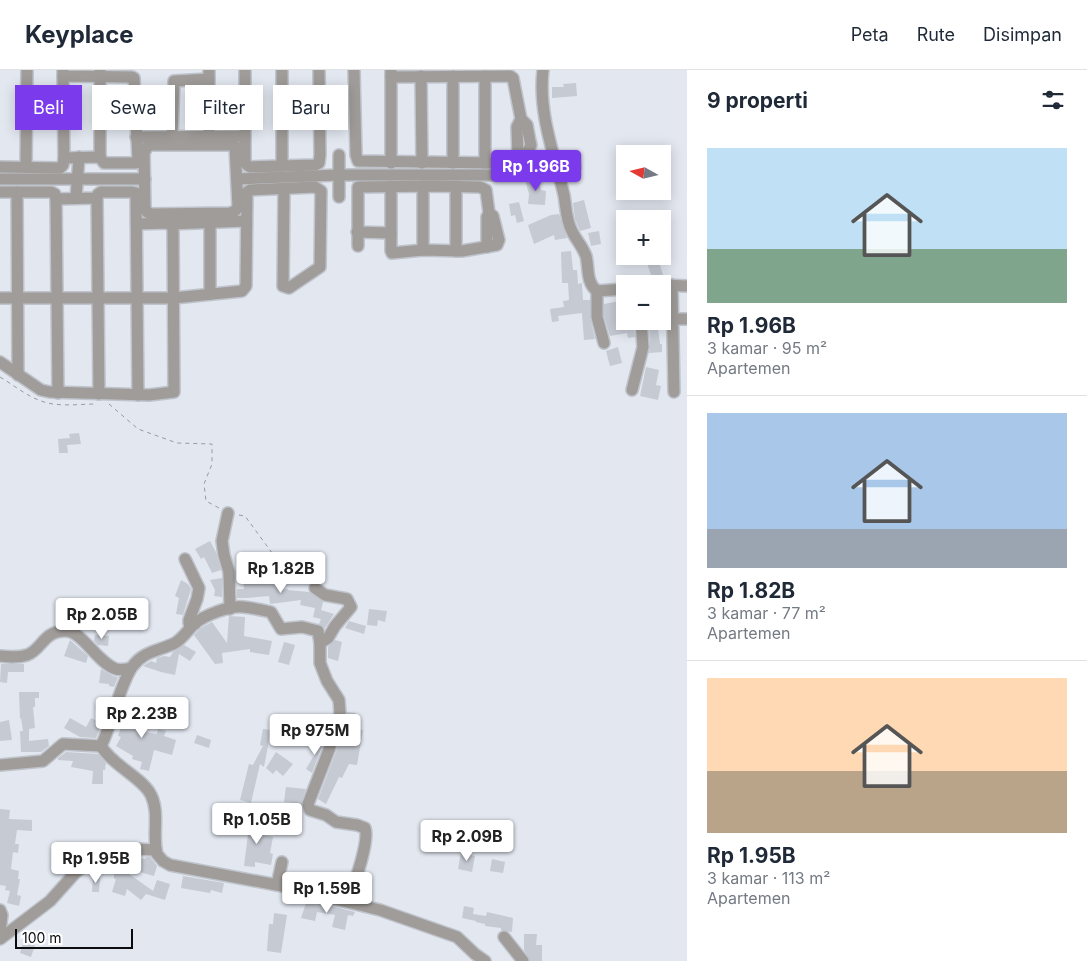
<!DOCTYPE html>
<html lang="id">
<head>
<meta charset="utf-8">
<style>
  :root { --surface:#fff; --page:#f6f6f7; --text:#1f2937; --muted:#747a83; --line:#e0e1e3; --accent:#7c3aed }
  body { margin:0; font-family:Inter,sans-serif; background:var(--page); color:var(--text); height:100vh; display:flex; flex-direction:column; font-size:19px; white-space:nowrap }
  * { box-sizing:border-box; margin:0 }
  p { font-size:16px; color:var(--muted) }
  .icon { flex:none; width:28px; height:28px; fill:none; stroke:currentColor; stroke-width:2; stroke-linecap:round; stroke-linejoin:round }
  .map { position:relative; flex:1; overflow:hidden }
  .details { display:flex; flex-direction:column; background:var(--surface); width:400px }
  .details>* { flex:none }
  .banner { position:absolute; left:15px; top:15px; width:475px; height:45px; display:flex; gap:10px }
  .needle { width:32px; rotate:278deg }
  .controls { position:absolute; left:616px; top:75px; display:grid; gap:10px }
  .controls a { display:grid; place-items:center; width:55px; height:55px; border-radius:0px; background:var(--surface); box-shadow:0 2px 12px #0003; font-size:25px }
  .scale { position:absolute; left:15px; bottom:12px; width:118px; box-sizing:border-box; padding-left:5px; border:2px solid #0a0c0f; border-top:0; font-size:14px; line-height:18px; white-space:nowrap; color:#0a0c0f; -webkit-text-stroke:4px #fff; paint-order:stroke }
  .price { position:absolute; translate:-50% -42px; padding:0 11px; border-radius:5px; background:#fff; color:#222; font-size:16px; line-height:32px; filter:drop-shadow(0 1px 2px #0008) }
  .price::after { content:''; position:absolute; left:50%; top:30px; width:15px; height:11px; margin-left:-8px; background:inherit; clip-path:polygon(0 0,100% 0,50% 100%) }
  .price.current { background:var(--accent); color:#fff }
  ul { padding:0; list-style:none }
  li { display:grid; align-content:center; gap:10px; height:265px; padding:0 20px }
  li+li { border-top:1px solid var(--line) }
  li span { display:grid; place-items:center; height:155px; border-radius:0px; color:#555 }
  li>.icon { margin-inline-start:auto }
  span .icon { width:90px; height:90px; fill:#fffc; stroke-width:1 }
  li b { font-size:21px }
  h2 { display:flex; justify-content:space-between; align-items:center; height:60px; padding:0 20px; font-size:21px }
  .pill { padding:0 18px; border-radius:0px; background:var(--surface); box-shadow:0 2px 12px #0003; font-size:18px; line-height:45px }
  .pill.current { background:var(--accent); color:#fff }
  header { display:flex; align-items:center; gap:30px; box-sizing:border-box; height:70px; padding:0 25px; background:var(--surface); border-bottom:1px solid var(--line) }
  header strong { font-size:24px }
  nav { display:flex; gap:28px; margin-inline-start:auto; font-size:18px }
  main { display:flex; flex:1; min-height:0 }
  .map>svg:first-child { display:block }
  .building { fill:#c6cad3 }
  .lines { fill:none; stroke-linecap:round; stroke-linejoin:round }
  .minor-casing { stroke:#bfc4cc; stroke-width:14 }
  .path { stroke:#979ba2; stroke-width:1; stroke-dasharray:4 4; stroke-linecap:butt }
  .minor { stroke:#a09c99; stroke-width:11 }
</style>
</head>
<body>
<header>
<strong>Keyplace</strong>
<nav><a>Peta</a><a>Rute</a><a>Disimpan</a></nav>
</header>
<main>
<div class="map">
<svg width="687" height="891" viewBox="0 0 687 891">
  <rect width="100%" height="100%" fill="#e2e7f0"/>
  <g class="building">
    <polygon points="576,13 577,26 552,28 552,17 564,17 563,14"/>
    <polygon points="580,85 582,99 566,101 564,87"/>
    <polygon points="538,107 541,120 546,121 545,135 528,134 529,124 525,110"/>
    <polygon points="584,130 591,158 580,161 575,149 573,133"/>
    <polygon points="519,132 524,151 517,153 515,145 511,146 509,134"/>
    <polygon points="559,144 567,168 555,170 554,165 534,174 528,155 551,145"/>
    <polygon points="599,161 601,174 591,176 588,163"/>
    <polygon points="571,181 573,200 577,200 578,214 582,213 583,230 590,230 590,247 595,269 584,270 582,243 558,246 559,251 552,252 550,239 564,237 563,231 569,230 568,213 562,213 561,182"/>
    <polygon points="658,189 663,205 652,208 647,193"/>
    <polygon points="625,230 625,257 634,255 635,267 628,268 627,263 610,266 604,246 604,234"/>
    <polygon points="649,251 657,251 660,274 662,274 662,282 649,283 650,276"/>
    <polygon points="618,277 622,293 610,296 606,281"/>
    <polygon points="646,297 659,300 656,315 661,316 658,330 640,326"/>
    <polygon points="79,363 81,374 67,375 68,383 59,383 58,369 70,368 69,364"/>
    <polygon points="210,471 216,482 221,500 212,503 204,487 201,489 195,479"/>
    <polygon points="269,500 279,500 279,520 288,519 288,520 309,522 323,532 321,540 334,544 325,558 319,554 321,549 313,547 315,538 300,535 301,530 270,534 269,526 246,528 237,528 237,519 244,519 243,507 270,504"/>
    <polygon points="222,508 222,527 214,526 215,520 210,510"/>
    <polygon points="181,510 188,514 191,519 183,545 176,544 179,528 175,526"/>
    <polygon points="63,537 75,539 73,552 61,550"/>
    <polygon points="369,539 387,541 385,552 378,550 377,556 367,555"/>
    <polygon points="229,546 245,547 244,566 272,571 269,585 250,582 250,579 222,583 223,593 215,594 194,565 201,558 212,552 227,573"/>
    <polygon points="349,551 366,556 364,564 345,558"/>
    <polygon points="95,565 109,566 108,576 98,575 94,571"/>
    <polygon points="70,570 88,586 86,593 64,586"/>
    <polygon points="335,570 342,572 338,591 328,588 328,577"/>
    <polygon points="284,572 295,575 289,595 278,592"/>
    <polygon points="184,575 196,582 190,591 179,584 175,605 161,602 143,596 151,591 156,593 157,588 164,586 170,587 173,582"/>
    <polygon points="1,594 24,594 24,602 8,602 7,613 0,612"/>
    <polygon points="101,599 113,606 118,607 114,617 109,616 109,614 99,613"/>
    <polygon points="19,622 39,622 39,628 35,628 35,637 33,637 35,658 29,659 29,671 48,669 49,676 41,682 21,682 20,661 23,661 21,648 20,649"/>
    <polygon points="96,630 109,631 106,642 95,640"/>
    <polygon points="133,636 142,641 138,647 145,650 139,661 157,664 158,659 166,661 164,666 176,670 172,685 154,680 149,701 140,699 142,692 132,689 133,686 116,676 121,667 118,666 122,655 118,653 122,641 128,645"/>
    <polygon points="347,642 356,643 354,659 363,660 357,695 349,694 342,708 339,707 326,734 318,729 336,682"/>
    <polygon points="70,648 86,657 91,648 102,653 96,668 80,667 64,658"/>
    <polygon points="9,650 12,670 0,671 0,652"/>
    <polygon points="285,656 301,664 295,676 279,669"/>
    <polygon points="263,659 271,660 264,697 260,694 251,733 240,730 249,694 253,695 263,676 260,675"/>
    <polygon points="197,665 211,670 209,678 194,673"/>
    <polygon points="319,669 324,671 312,703 306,699 317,680 315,679"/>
    <polygon points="66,682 98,684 106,693 105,700 103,700 103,714 92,714 93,701 71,697 73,691 58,690 58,688"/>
    <polygon points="276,682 293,694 283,706 276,700 273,704 266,698"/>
    <polygon points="286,717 306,719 301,734 284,732"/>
    <polygon points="0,739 10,740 9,749 32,750 32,761 17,760 15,774 19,774 18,783 13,782 11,799 19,801 18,809 20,809 17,825 21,826 19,836 7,833 10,821 5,820 6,816 0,815"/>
    <polygon points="246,745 260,749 258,764 273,767 270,783 273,784 271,795 255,792 255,797 244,796 249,756 244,755"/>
    <polygon points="461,783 475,786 472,802 458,799"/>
    <polygon points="136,787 145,789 146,787 150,787 157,796 154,806 133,800"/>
    <polygon points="492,789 505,792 503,803 490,801"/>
    <polygon points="114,800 125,801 153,821 157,810 170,814 165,830 146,824 141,830 127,819 125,826 112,822 116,809 114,809"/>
    <polygon points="93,805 100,806 99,822 92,822"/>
    <polygon points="183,806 224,813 222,823 211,820 210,823 181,818"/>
    <polygon points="307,830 355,842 353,846 348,845 345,860 332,857 335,845 317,842 315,851 301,848"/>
    <polygon points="464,836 474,838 473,844 486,846 487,842 513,848 512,862 501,860 501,858 485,856 485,854 476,852 476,851 462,848"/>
    <polygon points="274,843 287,845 281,883 267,881 269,854 273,854"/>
    <polygon points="524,864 537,864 536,875 542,875 542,891 530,891 524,880"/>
    <polygon points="24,870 35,875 31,887 20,883"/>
  </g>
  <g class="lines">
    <g class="minor-casing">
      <g id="minor">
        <polyline points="100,0 100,87"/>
        <polyline points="245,0 245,92 247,95 250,97 315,95 319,93 320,85 319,0"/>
        <polyline points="282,0 282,96"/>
        <polyline points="354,0 356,85 358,91 492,93 526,85 531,75 530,71 527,55 521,49 513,8 510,6 391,7"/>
        <polyline points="391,0 391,93"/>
        <path d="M543 0C538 42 554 84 564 125 566 136 566 149 571 159 575 169 582 175 586 186 589 198 586 213 597 221L625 219"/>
        <polyline points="63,6 64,88"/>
        <polyline points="421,6 422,93"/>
        <polyline points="453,6 453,93"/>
        <polyline points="485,6 485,93"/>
        <polyline points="172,66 174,11 209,9"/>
        <polyline points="209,66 209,0"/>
        <polyline points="136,67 245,66"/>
        <polygon points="151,75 231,75 235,76 238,137 235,141 230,143 151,144 147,142 145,138 144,83 147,77"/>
        <polyline points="518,87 517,57 521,49"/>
        <polyline points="0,97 60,98 63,95 64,88 100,87 104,93 136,93 138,90 134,8 132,7 63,6 63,0"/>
        <polyline points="26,97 27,0"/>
        <polyline points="0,109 145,109"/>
        <polyline points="237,109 339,105 493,105 544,92"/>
        <polyline points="391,116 391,181 392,183 423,180 462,181 497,175 499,170 493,146 489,143"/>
        <polyline points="423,116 423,180"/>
        <polyline points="0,122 51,122 55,124 56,129 97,128 98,124 101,122 132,122 136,123 138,325"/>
        <polyline points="17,122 18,305"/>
        <polyline points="339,127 339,85"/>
        <polyline points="76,128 79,87"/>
        <polyline points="97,128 99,324"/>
        <polyline points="56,129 58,323"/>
        <polyline points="210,151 210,224"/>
        <polyline points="171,154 246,151"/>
        <polyline points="357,162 391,163"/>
        <polyline points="358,176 358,117 434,116 480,117 486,120 489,143 487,147 487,177"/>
        <polyline points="456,181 456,116"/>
        <polyline points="662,215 687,216"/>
        <polyline points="672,215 674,322"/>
        <polyline points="597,221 597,247 604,273"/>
        <polyline points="0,228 174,228 242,221 246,216 247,122 250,120 315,117 321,121 320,197 289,218 283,216 284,119"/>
        <polyline points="673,249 687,249"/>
        <polyline points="0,292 41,320 50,322 149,325 174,322 173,157 167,153 137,154"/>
        <polyline points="632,320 643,277 641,251"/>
        <polyline points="228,443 222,471 224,485 229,502 230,539"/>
        <polyline points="185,489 199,518 197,529 189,550 189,553 195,554"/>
        <polyline points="315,518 325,525 347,529 351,537 335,556 328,568 320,573"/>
        <path d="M0 586C9 587 18 588 27 585 42 580 43 561 65 561 82 560 96 592 116 599 121 600 127 599 131 598"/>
        <path d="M101 676C113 652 118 619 132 597 143 581 159 581 175 573 182 569 188 560 194 554 205 545 230 535 244 537 253 538 262 540 271 542L281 559 302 557 318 561 320 573V593L327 611 339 630 340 643 329 680 308 734 310 740 326 745 336 752 357 755 365 758C370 772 353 817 348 831"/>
        <path d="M101 676C113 696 143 708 151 725 160 743 152 765 157 784L163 791 170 795 277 815 380 840 457 867 475 884 485 891"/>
        <polyline points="0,695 43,691 63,674 101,676"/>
        <polyline points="277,815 282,792"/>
        <polyline points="0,840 2,845 0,862"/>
        <polyline points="504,867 523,891"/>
        <polyline points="0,869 50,831 76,802 91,791 135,779 156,780"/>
      </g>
    </g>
    <g class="path">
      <path d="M0 307C17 317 32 331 53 334 67 336 83 334 97 334"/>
      <polyline points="109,334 138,359 177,373 212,374 212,394 204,414 206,431 219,438"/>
      <polyline points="239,445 245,446 275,487 308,513"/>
    </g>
    <use href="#minor" class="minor"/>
  </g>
</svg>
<div class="controls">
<a><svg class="needle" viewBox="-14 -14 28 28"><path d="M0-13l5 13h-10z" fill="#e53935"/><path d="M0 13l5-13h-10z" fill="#747a83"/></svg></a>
<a>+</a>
<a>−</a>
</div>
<div class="scale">100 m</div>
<b class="price current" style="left:536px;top:122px">Rp 1.96B</b>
<b class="price" style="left:281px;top:524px">Rp 1.82B</b>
<b class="price" style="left:102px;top:570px">Rp 2.05B</b>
<b class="price" style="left:142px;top:669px">Rp 2.23B</b>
<b class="price" style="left:315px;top:686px">Rp 975M</b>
<b class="price" style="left:257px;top:775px">Rp 1.05B</b>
<b class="price" style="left:467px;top:792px">Rp 2.09B</b>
<b class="price" style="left:96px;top:814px">Rp 1.95B</b>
<b class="price" style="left:327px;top:844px">Rp 1.59B</b>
<div class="banner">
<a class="pill current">Beli</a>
<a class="pill">Sewa</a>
<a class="pill">Filter</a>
<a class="pill">Baru</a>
</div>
</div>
<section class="details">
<h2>9 properti<svg class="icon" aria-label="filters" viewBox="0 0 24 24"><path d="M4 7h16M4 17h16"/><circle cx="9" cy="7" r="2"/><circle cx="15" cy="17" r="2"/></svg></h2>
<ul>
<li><span style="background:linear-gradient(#bfe0f5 65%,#7fa58c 0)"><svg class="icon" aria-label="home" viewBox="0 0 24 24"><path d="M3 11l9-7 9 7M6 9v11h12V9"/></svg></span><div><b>Rp 1.96B</b><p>3 kamar · 95 m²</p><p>Apartemen</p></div></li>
<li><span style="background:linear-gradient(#a9c7e8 75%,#9aa5b1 0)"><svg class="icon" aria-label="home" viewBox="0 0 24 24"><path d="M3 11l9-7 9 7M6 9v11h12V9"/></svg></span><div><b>Rp 1.82B</b><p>3 kamar · 77 m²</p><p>Apartemen</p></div></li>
<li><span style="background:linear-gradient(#ffd9b3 60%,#b9a48a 0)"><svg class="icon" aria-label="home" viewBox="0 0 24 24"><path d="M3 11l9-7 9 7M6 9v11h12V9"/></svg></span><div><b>Rp 1.95B</b><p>3 kamar · 113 m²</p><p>Apartemen</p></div></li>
</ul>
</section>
</main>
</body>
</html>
